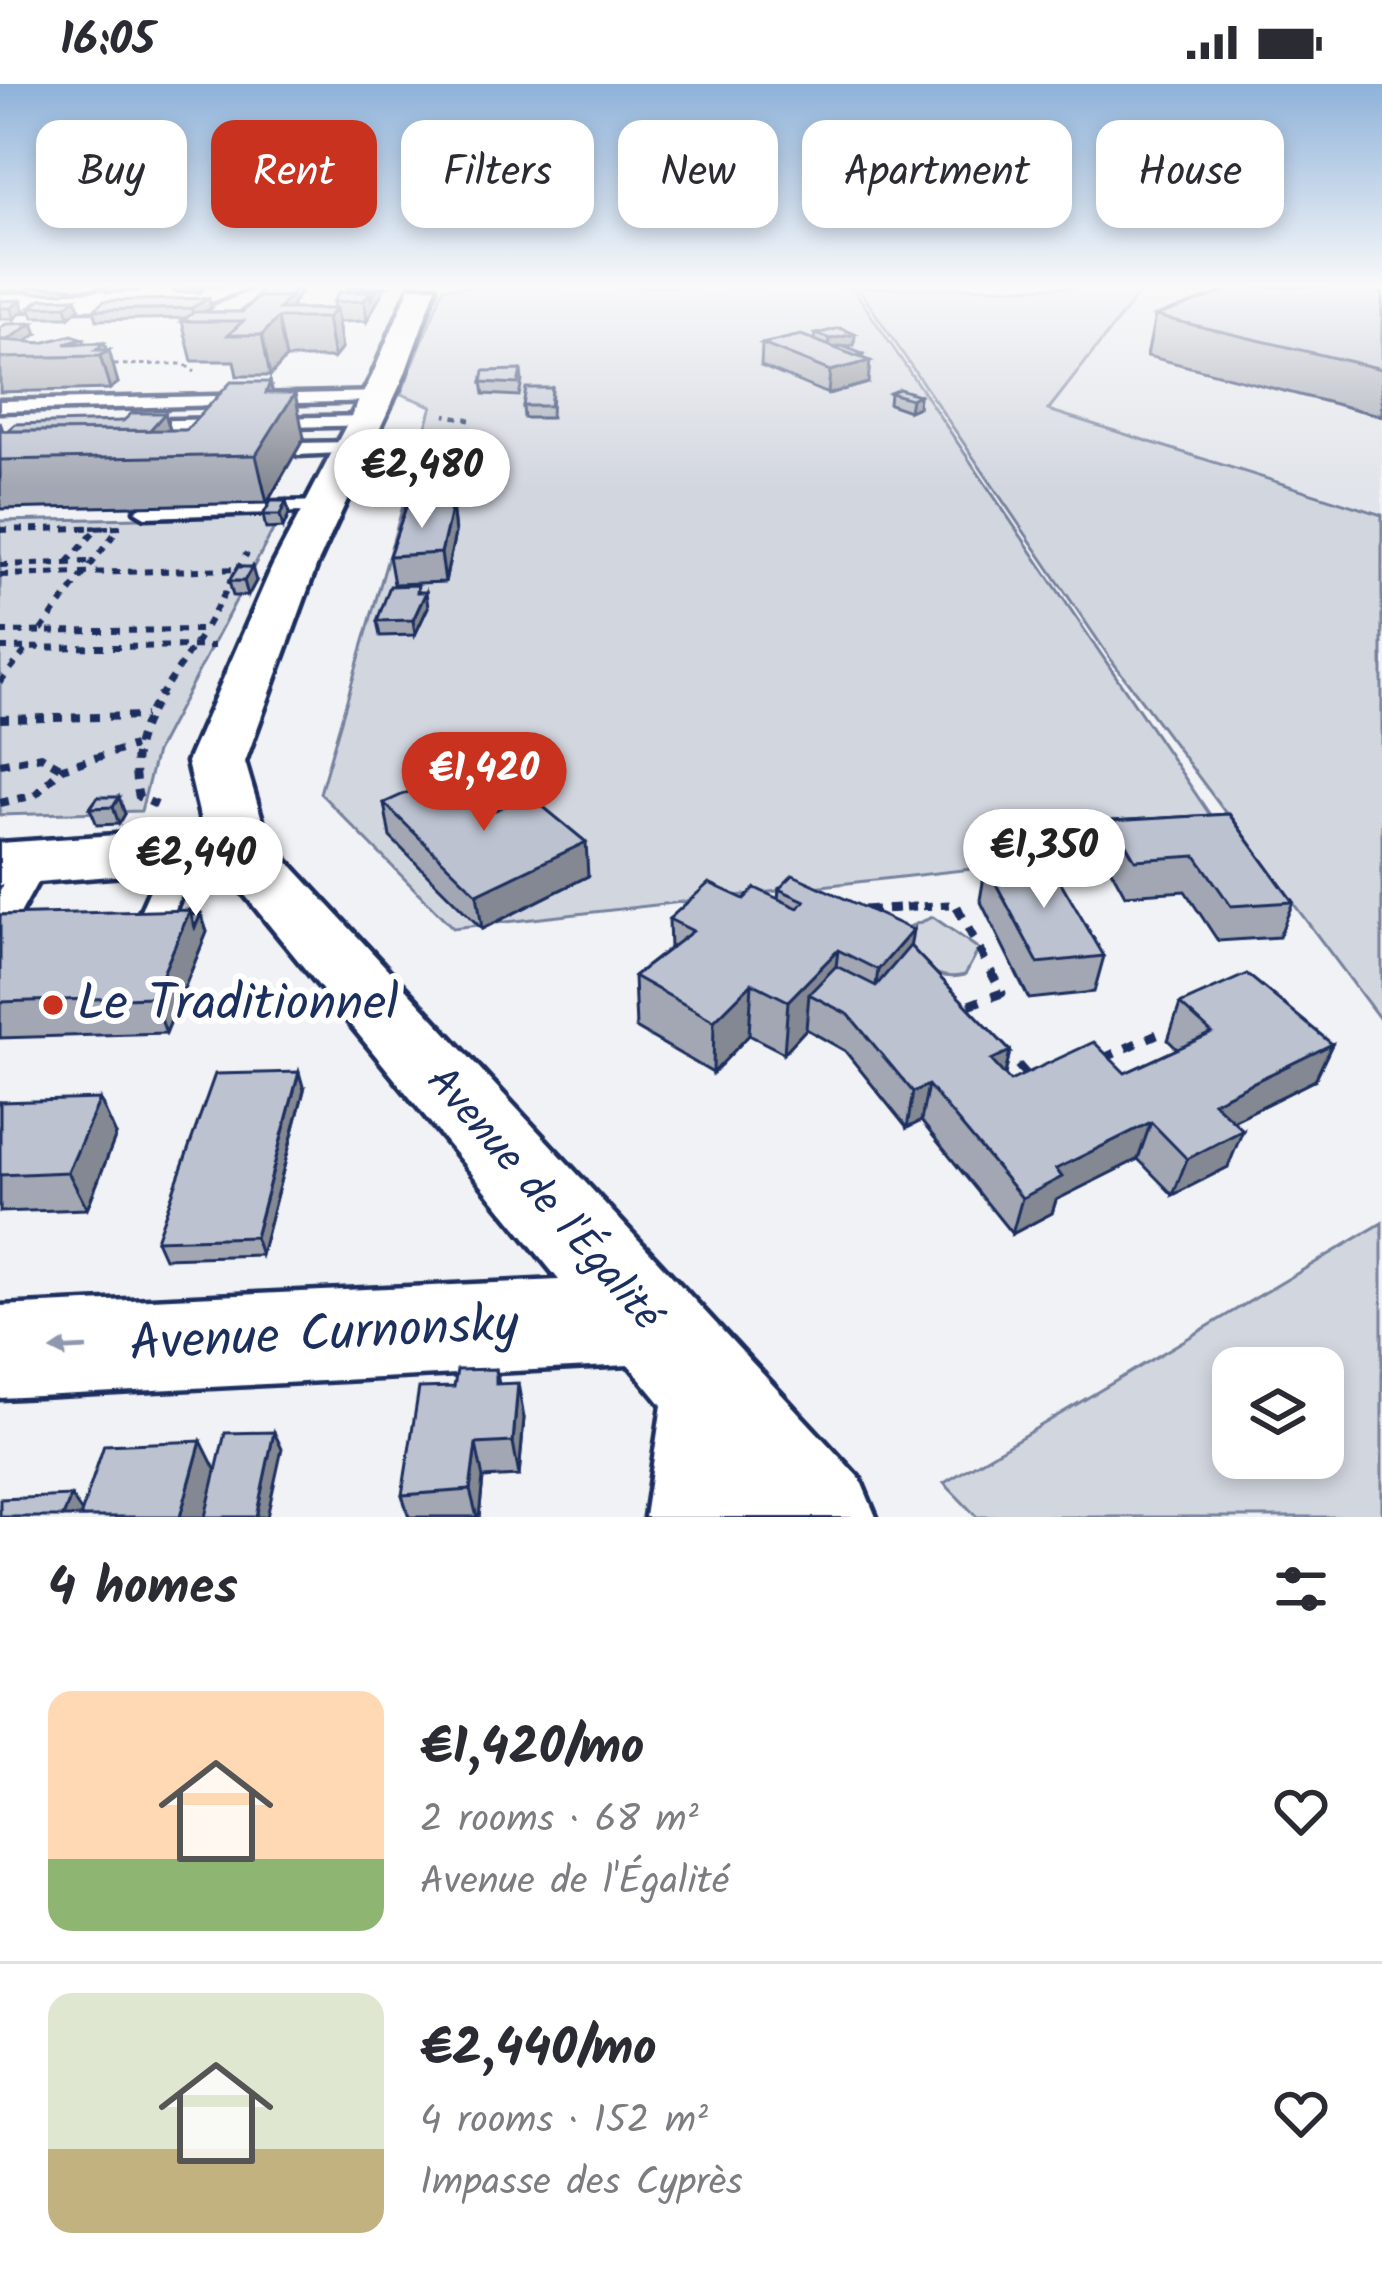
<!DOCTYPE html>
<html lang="en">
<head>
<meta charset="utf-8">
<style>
  :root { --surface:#fff; --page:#f2f2f3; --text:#2b2b33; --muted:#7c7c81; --line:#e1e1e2; --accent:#c8321e }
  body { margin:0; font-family:Kalam,sans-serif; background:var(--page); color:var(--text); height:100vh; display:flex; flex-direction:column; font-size:45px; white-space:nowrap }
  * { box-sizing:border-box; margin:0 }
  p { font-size:39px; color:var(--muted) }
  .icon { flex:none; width:66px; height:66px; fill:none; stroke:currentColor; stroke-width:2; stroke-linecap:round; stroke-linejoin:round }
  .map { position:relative; height:1433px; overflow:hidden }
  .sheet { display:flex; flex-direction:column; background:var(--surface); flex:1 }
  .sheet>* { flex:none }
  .top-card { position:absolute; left:36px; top:36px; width:1311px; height:108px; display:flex; gap:24px }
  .buttons { position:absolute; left:1212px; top:1263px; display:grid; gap:24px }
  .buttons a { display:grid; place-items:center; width:132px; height:132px; border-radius:24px; background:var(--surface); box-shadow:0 6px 18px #0003; font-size:60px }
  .price { position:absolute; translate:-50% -102px; padding:0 27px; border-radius:42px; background:#fff; color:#222; font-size:39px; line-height:78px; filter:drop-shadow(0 3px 6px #0008) }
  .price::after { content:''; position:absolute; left:50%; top:72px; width:36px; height:27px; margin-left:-18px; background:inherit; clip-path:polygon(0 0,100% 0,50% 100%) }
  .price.on { background:var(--accent); color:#fff }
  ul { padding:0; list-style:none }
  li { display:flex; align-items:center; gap:36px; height:300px; padding:0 48px }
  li+li { border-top:3px solid var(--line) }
  li span { display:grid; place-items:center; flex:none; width:336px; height:240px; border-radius:24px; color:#555 }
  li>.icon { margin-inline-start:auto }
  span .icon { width:144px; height:144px; fill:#fffc; stroke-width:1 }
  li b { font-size:51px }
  h2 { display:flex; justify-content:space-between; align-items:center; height:144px; padding:0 48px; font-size:51px }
  .chip { padding:0 42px; border-radius:24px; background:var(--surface); box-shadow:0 6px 18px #0003; font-size:42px; line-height:108px }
  .chip.on { background:var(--accent); color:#fff }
  .status { display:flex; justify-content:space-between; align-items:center; height:84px; padding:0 60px; background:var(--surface); direction:ltr }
  .status svg { height:33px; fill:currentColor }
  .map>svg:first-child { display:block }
  .built { fill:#e1e4ea }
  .green { fill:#d2d6df; stroke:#76829e; stroke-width:3; fill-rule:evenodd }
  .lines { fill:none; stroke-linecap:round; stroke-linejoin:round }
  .service-casing { stroke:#1b2f5e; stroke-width:9 }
  .minor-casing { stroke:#1b2f5e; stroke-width:9 }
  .path-far4 { stroke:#1b2f5e; stroke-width:3; stroke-dasharray:4.5 4.5; stroke-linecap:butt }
  .path-far3 { stroke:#1b2f5e; stroke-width:4.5; stroke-dasharray:6 6; stroke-linecap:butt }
  .path-far2 { stroke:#1b2f5e; stroke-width:6; stroke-dasharray:8 8; stroke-linecap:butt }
  .path-far1 { stroke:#1b2f5e; stroke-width:8; stroke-dasharray:9 9; stroke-linecap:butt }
  .path { stroke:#1b2f5e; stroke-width:9; stroke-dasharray:12 12; stroke-linecap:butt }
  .service { fill:#fff; fill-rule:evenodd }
  .minor { fill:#fff; fill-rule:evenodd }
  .wall { fill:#a2a7b3; stroke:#1b2f5e; stroke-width:3 }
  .shaded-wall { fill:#848892; stroke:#1b2f5e; stroke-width:3 }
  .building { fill:#bcc2d0; stroke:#1b2f5e; stroke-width:3 }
  .oneway { fill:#8d97ae }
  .poi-dot { fill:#c8321e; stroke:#fff; stroke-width:4.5 }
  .labels { text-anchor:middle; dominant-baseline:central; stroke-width:12; stroke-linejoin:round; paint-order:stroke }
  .street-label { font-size:42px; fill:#1b2f5e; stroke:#fff }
  .near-poi-label { font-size:51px; fill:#1b2f5e; stroke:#fff; text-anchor:start }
  .near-street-label { font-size:51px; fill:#1b2f5e; stroke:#fff }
</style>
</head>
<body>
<div class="status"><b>16:05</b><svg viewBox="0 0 49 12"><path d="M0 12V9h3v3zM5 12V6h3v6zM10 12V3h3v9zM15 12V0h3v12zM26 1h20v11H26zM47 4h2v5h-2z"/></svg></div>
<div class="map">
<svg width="1382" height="1433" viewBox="0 0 1382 1433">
  <rect width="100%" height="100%" fill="#f1f2f5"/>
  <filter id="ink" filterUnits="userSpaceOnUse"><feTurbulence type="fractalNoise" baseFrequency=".00833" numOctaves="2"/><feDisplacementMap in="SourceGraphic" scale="24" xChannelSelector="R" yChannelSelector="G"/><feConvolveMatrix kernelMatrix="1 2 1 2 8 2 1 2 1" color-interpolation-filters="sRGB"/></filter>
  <g filter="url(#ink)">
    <polygon class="built" points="1144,203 1382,203 1382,431 1047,326"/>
    <g class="green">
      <polygon points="444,203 852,203 1227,756 453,844 320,709 432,322 401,310"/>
      <polygon points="1144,203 1048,326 1382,431 1382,938 1112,577 858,204"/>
      <polygon points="281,431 156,668 141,727 0,731 0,437"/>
      <path d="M933 833 979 865 965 891C930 900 915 873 897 848Z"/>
      <path d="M1382 1139V1433H977L944 1399ZM1233 1284H1323V1374H1233Z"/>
    </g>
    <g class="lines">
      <g class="service-casing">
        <g id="service">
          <polygon points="383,308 383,316 377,317 0,327 0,317"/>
          <polygon points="366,332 375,337 372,341 132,347 123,342 132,337"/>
          <polygon points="354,358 361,360 361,368 298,371 289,365 298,359"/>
          <polygon points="327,417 334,419 334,427 145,433 135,427 145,421"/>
          <polygon points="183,757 199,767 171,835 166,843 142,843 137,835 167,767"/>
          <polygon points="32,769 48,779 12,844 0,848 0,807 21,772"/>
        </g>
      </g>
      <g class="minor-casing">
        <g id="minor">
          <polygon points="250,203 198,223 0,226 0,210"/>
          <polygon points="410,203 436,203 404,292 316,483 245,678 268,756 860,1395 876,1433 645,1433 662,1321 629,1281 0,1314 0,1222 559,1196 222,783 0,801 0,759 203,745 187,678 272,483 372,292"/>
        </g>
      </g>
      <polyline class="path-far4" points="105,281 184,280 195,288"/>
      <g class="path-far3">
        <polyline points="433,365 463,364"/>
        <polyline points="430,382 428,393 457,393 468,335 445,331"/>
        <polyline points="79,444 122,443"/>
      </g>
      <g class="path-far2">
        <polyline points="0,446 122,443"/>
        <polyline points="67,479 97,445"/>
        <polyline points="0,481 91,478"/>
        <polyline points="0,491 239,485"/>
        <polyline points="41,546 119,444"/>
        <polyline points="0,548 204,546 247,469"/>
        <polyline points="0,564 214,562"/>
        <polyline points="0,598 27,565"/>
        <polyline points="159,613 203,548"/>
      </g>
      <g class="path-far1">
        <polyline points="0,635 145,632"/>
        <polyline points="0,680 41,672 62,684"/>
        <polyline points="0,719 35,711 62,684 134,662"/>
        <path d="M157 721 139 713C129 673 139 644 161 610"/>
        <polyline points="869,826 956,820 959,826"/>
      </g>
      <g class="path">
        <polyline points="957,823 1002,909 966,922"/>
        <polyline points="863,826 916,823"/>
        <polyline points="1002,963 1032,997"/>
        <polyline points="1104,974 1157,950"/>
      </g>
      <use href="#service" class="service"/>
      <use href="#minor" class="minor"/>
    </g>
    <g class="wall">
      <polygon points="29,203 71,203 64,208 31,209"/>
      <polygon points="104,203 142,203 139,207 106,208"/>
      <polygon points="173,203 205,203 200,208 174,208"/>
      <polygon points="263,203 299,203 300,209 292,221 293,225 334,225 333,218 347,208 347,203 386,203 383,205 367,237 338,238 342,264 334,274 286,274 270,292 237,292 234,277 192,277 182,237 186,234 97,236 94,226 211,224 205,228 239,228 255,216"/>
      <polygon points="1382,203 1382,332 1147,272 1155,232"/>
      <polygon points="41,215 79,224 69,233 34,233 30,223"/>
      <polygon points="0,217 24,226 14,235 0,235"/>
      <polygon points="0,244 37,250 25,258 42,259 83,255 85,259 104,259 118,299 110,305 0,308"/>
      <polygon points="816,250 855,250 854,261 844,263 863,274 868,299 828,310 761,282 762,260 815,256"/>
      <polygon points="521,286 522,297 519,312 484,310 482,298"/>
      <polygon points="270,298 273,309 304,354 267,419 0,425 0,338 3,347 123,337 165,329 170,346 186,346"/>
      <polygon points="552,304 551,334 524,334 523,322"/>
      <polygon points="890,309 919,311 918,323 909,327 889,320"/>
      <polygon points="447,403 447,421 452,421 455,449 445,498 394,500 389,472 413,422"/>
      <polygon points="286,417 289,430 283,444 266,445 263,431"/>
      <polygon points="229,497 256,497 248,512 233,512"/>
      <polygon points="419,508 428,523 415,551 380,552 377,537"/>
      <polygon points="98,713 125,730 119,740 97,741 90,724"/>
      <polygon points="384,719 480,733 588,792 482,845 390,753"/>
      <polygon points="1229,730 1293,818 1279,853 1218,857 1185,807 1125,811 1103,771 1112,737"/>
      <polygon points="986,781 1104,872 1094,908 1029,915 980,816"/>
      <polygon points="779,805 910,862 1010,967 1005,991 1010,997 1125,989 1177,965 1168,956 1180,920 1332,960 1315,996 1233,1037 1228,1083 1173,1111 1138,1075 1056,1116 1052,1129 1012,1150 921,1037 907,1044 845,967 806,945 784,969 749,951 713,989 636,944 634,892 670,864 669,835 744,815 778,815"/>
      <polygon points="201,830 207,848 166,949 0,954 0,831"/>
      <polygon points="304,1006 261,1171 164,1174 156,1156"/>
      <polygon points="0,1018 116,1051 87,1125 0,1128"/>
      <polygon points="496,1285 499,1300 524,1334 519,1392 483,1394 479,1433 409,1433 402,1411 454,1303"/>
    </g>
    <g class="shaded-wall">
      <polygon points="292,203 299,203 300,209 292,221 294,234 279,225"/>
      <polygon points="377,203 382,203 383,207 367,237 364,217 370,208 377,206"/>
      <polygon points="76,214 79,224 69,233 66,222"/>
      <polygon points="209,214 211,224 194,234 191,224"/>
      <polygon points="21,216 24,226 14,235 11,224"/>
      <polygon points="336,225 342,264 334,274 327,234"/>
      <polygon points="278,234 286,274 270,292 262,251"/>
      <polygon points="33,239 37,250 6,271 2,260"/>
      <polygon points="855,250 854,261 829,266 830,255"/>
      <polygon points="104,259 107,268 109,266 118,299 110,305 100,272 96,266"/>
      <polygon points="863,270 862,278 870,277 868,299 828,310 830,287 845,274"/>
      <polygon points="270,298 278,336 295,309 304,354 267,419 256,371 266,309"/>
      <polygon points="919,311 918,323 909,327 911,315"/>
      <polygon points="165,329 172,353 142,354"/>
      <polygon points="286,417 289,430 283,444 280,431"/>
      <polygon points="452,421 455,449 445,498 441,469"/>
      <polygon points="252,483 256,497 248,512 244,497"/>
      <polygon points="426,508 428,523 415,551 413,536"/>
      <polygon points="119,713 125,730 119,740 113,723"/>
      <polygon points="586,758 588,792 482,845 477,810"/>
      <polygon points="190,826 195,843 201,830 207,848 166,949 153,913"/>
      <polygon points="913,846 905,897 871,938 878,886"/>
      <polygon points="838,866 832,917 809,910 806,945 784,969 788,917"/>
      <polygon points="752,899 749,951 713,989 714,937"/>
      <polygon points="1332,960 1315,996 1198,1054 1213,1018"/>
      <polygon points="1010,967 1002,1003 991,976"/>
      <polygon points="299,988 304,1006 261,1171 255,1153"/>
      <polygon points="928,1001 921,1037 907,1044 913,1008"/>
      <polygon points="100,1015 116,1051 87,1125 68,1088"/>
      <polygon points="1151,1038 1138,1075 1056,1116 1052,1129 1012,1150 1022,1114 1056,1085"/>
      <polygon points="1243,1046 1228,1083 1173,1111 1187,1075"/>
      <polygon points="518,1299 524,1334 519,1392 513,1358"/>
      <polygon points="274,1348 282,1365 267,1433 256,1433"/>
      <polygon points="201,1357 218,1391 207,1433 180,1433"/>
      <polygon points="476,1360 483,1394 479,1433 477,1433 470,1406"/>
      <polygon points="71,1412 85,1433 63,1433"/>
    </g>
    <g class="building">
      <polygon points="263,203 295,203 289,213 259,213 255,216"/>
      <polygon points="1237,203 1382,203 1382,285 1155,232"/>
      <polygon points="350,206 377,206 371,215 370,208 349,208"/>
      <polygon points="339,208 370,208 364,217 333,218"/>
      <polygon points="259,213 290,213 279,225 336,225 327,234 278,234 262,251 228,251 243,237 182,237 194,228 242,228"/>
      <polygon points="76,214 66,222 30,223 41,215"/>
      <polygon points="209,214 191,224 94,226 104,217"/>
      <polygon points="21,216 11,224 0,224 0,217"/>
      <polygon points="33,239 7,256 0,256 0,244 6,240"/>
      <polygon points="840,244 855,250 830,255 816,250"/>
      <polygon points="72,251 83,255 65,260 104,259 96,266 109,266 100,272 0,274 0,256 42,259"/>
      <polygon points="801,251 870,277 830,287 762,260"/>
      <polygon points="842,262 863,270 856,272 835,264"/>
      <polygon points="521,286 518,300 482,298 484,287"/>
      <polygon points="231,298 270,298 266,309 295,309 256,371 0,376 0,347 186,346"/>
      <polygon points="526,304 552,304 550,322 523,322"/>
      <polygon points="899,305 919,311 911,315 890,309"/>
      <polygon points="132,329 165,329 150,346 7,347 15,340 123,337"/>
      <polygon points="447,403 445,412 435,413 433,422 413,422 416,404"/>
      <polygon points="271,417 286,417 280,431 263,431"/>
      <polygon points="452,421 441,469 389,472 406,423"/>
      <polygon points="238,483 252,483 244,497 229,497"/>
      <polygon points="418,501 417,508 426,508 413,536 377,537 390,502"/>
      <polygon points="437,695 480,733 529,711 586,758 477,810 384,719"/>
      <polygon points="98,713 119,713 113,723 90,724"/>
      <polygon points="1229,730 1293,818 1231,822 1196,772 1135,776 1112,737"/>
      <polygon points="1047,775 1104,872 1038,879 986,781"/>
      <polygon points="793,791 913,846 878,886 838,866 788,917 752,899 714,937 634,892 693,847 669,835 709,799 744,815 755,804 798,824 805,817 779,805"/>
      <polygon points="190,826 153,913 0,918 0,831"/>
      <polygon points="201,830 195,843 191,831"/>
      <polygon points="910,862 1010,967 991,976 1010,997 1094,958 1125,989 1212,949 1180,920 1247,890 1332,960 1213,1018 1243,1046 1187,1075 1151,1038 1056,1085 1062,1093 1022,1114 928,1001 913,1008 849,931 809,910 836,882 876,902"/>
      <polygon points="299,988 255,1153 156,1156 215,990"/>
      <polygon points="100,1015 68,1088 0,1091 0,1018"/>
      <polygon points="496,1285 496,1300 518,1299 513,1358 476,1360 470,1406 402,1411 419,1304 454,1303 457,1286"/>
      <polygon points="274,1348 256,1433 205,1433 225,1349"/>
      <polygon points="201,1357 180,1433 80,1433 104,1361"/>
      <polygon points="71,1412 63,1433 0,1433 0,1415"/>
    </g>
    <defs><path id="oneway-solid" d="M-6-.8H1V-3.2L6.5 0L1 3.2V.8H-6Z" transform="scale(3)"/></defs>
    <use class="oneway" href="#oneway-solid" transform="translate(69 1265) rotate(177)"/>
  </g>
  <linearGradient id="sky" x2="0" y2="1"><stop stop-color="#8eb2d9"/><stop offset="0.5" stop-color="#f9f9fa"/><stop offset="1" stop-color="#f9f9fa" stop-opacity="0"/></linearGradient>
  <rect width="1382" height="404" fill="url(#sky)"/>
  <circle class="poi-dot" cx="53" cy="921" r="12"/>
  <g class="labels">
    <g class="street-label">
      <text transform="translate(543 1115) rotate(49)">Avenue de l'Égalité</text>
    </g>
    <g class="near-poi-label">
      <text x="77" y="921">Le Traditionnel</text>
    </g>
    <g class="near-street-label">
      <text transform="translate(324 1252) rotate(-3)">Avenue Curnonsky</text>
    </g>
  </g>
</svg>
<div class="buttons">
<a><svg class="icon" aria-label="layers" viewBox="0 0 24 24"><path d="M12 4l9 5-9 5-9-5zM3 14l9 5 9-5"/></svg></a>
</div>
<b class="price" style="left:422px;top:447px">€2,480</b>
<b class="price on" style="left:484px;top:750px">€1,420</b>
<b class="price" style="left:1044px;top:827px">€1,350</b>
<b class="price" style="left:196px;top:835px">€2,440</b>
<div class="top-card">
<a class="chip">Buy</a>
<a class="chip on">Rent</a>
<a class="chip">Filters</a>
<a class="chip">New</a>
<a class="chip">Apartment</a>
<a class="chip">House</a>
</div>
</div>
<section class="sheet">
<h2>4 homes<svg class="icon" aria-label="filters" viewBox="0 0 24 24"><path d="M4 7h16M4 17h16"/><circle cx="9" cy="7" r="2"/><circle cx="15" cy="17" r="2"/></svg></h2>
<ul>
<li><span style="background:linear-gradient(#ffd9b3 70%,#8fb573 0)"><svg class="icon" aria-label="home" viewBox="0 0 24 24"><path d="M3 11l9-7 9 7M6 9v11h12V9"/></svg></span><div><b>€1,420/mo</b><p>2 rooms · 68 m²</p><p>Avenue de l'Égalité</p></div><svg class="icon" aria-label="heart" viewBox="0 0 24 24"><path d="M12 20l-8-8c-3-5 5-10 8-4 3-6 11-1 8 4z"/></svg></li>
<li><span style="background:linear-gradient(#dfe7d0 65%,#c2b280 0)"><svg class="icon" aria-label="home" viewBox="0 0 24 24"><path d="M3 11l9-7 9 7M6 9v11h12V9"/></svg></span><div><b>€2,440/mo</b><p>4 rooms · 152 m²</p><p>Impasse des Cyprès</p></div><svg class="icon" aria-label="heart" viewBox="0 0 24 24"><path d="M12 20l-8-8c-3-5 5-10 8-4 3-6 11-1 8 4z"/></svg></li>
</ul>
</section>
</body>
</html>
